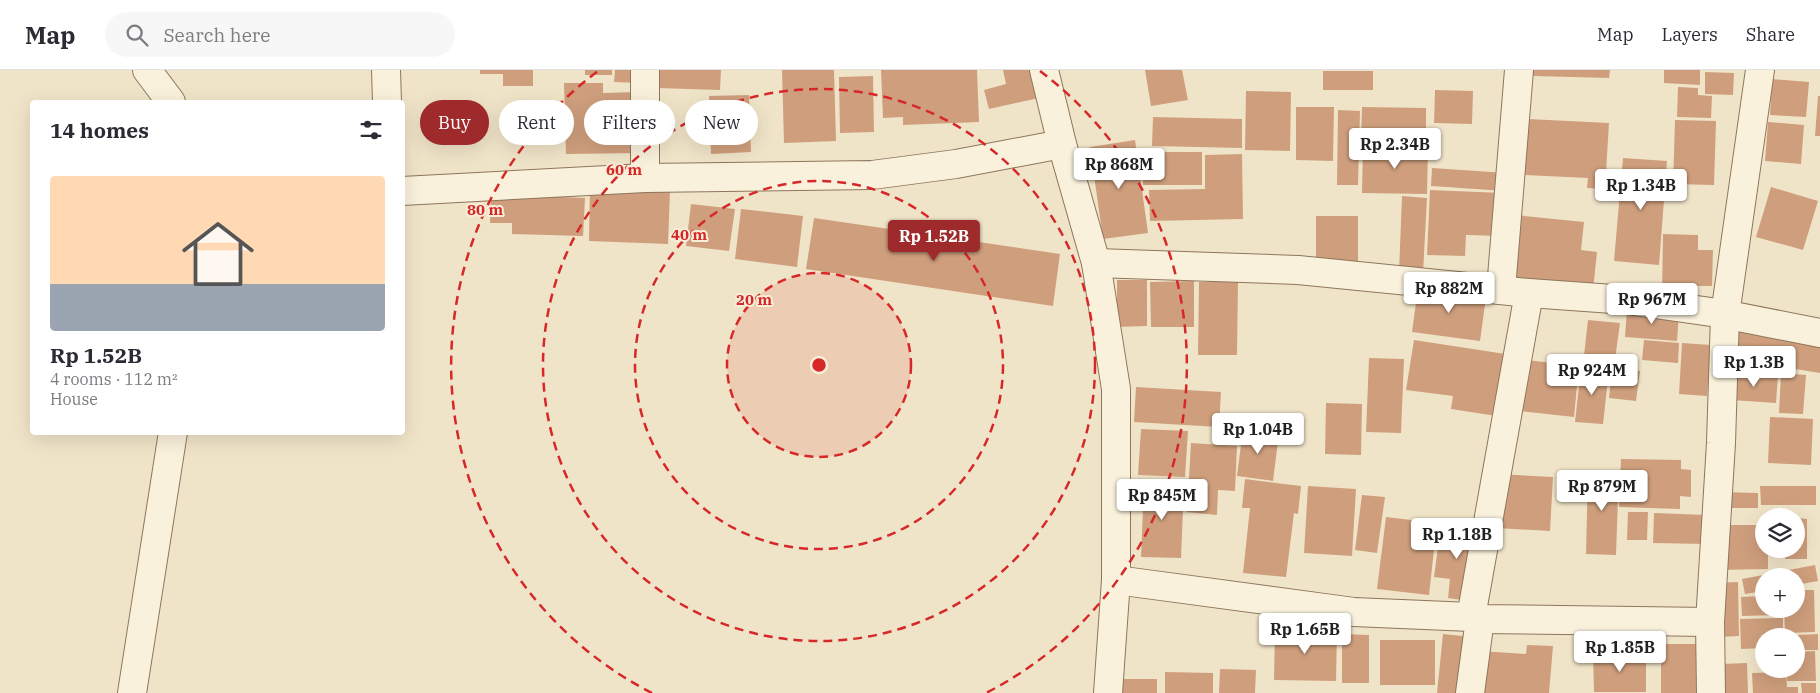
<!DOCTYPE html>
<html lang="en">
<head>
<meta charset="utf-8">
<style>
  :root { --surface:#fff; --page:#f7f7f7; --text:#2b2b33; --muted:#7c7c81; --line:#e1e1e2; --accent:#9e2a2b }
  body { margin:0; font-family:"IBM Plex Serif",serif; background:var(--page); color:var(--text); height:100vh; display:flex; flex-direction:column; font-size:19px; white-space:nowrap }
  * { box-sizing:border-box; margin:0 }
  p { font-size:16px; color:var(--muted) }
  .icon { flex:none; width:28px; height:28px; fill:none; stroke:currentColor; stroke-width:2; stroke-linecap:round; stroke-linejoin:round }
  .map { position:relative; flex:1; overflow:hidden }
  .drawer { position:absolute; left:30px; top:30px; width:375px; height:335px; display:flex; flex-direction:column; background:var(--surface); border-radius:5px; box-shadow:0 5px 20px #0002 }
  .drawer>* { flex:none }
  .hud { position:absolute; left:420px; top:30px; width:475px; height:45px; display:flex; gap:10px }
  .fabs { position:absolute; left:1755px; top:438px; display:grid; gap:10px }
  .fabs a { display:grid; place-items:center; width:50px; height:50px; border-radius:50%; background:var(--surface); box-shadow:0 5px 20px #0002; font-size:25px }
  .price { position:absolute; translate:-50% -42px; padding:0 11px; border-radius:5px; background:#fff; color:#222; font-size:16px; line-height:32px; filter:drop-shadow(0 1px 2px #0008) }
  .price::after { content:''; position:absolute; left:50%; top:30px; width:15px; height:11px; margin-left:-8px; background:inherit; clip-path:polygon(0 0,100% 0,50% 100%) }
  .price.active { background:var(--accent); color:#fff }
  ul { padding:0; list-style:none }
  li { display:grid; align-content:center; gap:10px; height:265px; padding:0 20px }
  li span { display:grid; place-items:center; height:155px; border-radius:5px; color:#555 }
  li>.icon { margin-inline-start:auto }
  span .icon { width:90px; height:90px; fill:#fffc; stroke-width:1 }
  li b { font-size:21px }
  h2 { display:flex; justify-content:space-between; align-items:center; height:60px; padding:0 20px; font-size:21px }
  .tag { padding:0 18px; border-radius:22px; background:var(--surface); box-shadow:0 5px 20px #0002; font-size:18px; line-height:45px }
  .tag.active { background:var(--accent); color:#fff }
  header { display:flex; align-items:center; gap:30px; box-sizing:border-box; height:70px; padding:0 25px; background:var(--surface); border-bottom:1px solid var(--line) }
  header strong { font-size:24px }
  nav { display:flex; gap:28px; margin-inline-start:auto; font-size:18px }
  .search { width:350px; height:45px; background:var(--page); display:flex; align-items:center; gap:12px; box-sizing:border-box; padding:0 18px; border-radius:28px; color:var(--muted); font-size:19px }
  .map>svg:first-child { display:block }
  .building { fill:#cf9f7d }
  .lines { fill:none; stroke-linecap:round; stroke-linejoin:round }
  .street-casing { stroke:#8d765c; stroke-width:30 }
  .street { stroke:#faf1dc; stroke-width:28 }
  .ring { fill:none; stroke:#d62828; stroke-width:2.5; stroke-dasharray:9 6 }
  .centre { fill:#d62828; stroke:#f7eed8; stroke-width:2.5 }
  .ring-label { font-size:15px; text-anchor:middle; font-weight:bold; fill:#d62828; stroke:#f7eed8; stroke-width:4; stroke-linejoin:round; paint-order:stroke }
</style>
</head>
<body>
<header>
<strong>Map</strong>
<div class="search"><svg class="icon" aria-label="search" viewBox="0 0 24 24"><circle cx="10" cy="10" r="6"/><path d="M15 15l6 6"/></svg>Search here</div>
<nav><a>Map</a><a>Layers</a><a>Share</a></nav>
</header>
<div class="map">
<svg width="1820" height="623" viewBox="0 0 1820 623">
  <rect width="100%" height="100%" fill="#f0e4c8"/>
  <g class="building">
    <polygon points="480,0 533,0 533,16 503,16 503,4 480,4"/>
    <rect x="585" y="0" width="27" height="5"/>
    <polygon points="615,0 640,0 640,13 614,12"/>
    <polygon points="657,0 721,0 720,20 656,18"/>
    <polygon points="782,0 834,0 836,71 784,73"/>
    <polygon points="881,0 977,0 979,52 903,55 903,47 883,48"/>
    <polygon points="1003,0 1032,0 1039,28 989,39 984,20 1006,14"/>
    <polygon points="1145,0 1182,0 1188,30 1151,36"/>
    <polygon points="1533,0 1610,0 1609,8 1533,6"/>
    <polygon points="1664,0 1700,0 1700,15 1664,13"/>
    <rect x="1323" y="1" width="50" height="19"/>
    <polygon points="1705,2 1734,3 1733,25 1705,24"/>
    <polygon points="873,6 874,62 840,63 839,7"/>
    <polygon points="1772,9 1809,12 1806,47 1770,45"/>
    <polygon points="564,13 603,13 603,23 637,22 638,83 566,84"/>
    <polygon points="1678,17 1698,18 1698,25 1712,26 1711,48 1677,47"/>
    <polygon points="1435,20 1473,21 1472,54 1434,53"/>
    <polygon points="1246,21 1291,22 1290,81 1245,80"/>
    <polygon points="749,25 751,82 711,84 709,26"/>
    <polygon points="1818,26 1820,26 1820,66 1815,66"/>
    <polygon points="1296,37 1334,37 1333,91 1296,90"/>
    <polygon points="1362,37 1426,38 1426,70 1361,69"/>
    <polygon points="1338,40 1360,41 1358,115 1337,115"/>
    <polygon points="1153,47 1242,49 1242,78 1152,76"/>
    <polygon points="1528,49 1609,53 1605,119 1587,118 1588,108 1525,105"/>
    <polygon points="1675,50 1716,51 1714,115 1673,114"/>
    <polygon points="1768,52 1804,55 1801,94 1765,91"/>
    <polygon points="1135,70 1148,163 1103,169 1090,77"/>
    <polygon points="1363,76 1428,77 1427,124 1362,123"/>
    <rect x="1143" y="82" width="59" height="33"/>
    <polygon points="1242,84 1243,149 1150,151 1149,120 1205,119 1205,85"/>
    <polygon points="1623,88 1667,91 1659,195 1614,191"/>
    <polygon points="1432,98 1506,103 1505,121 1431,116"/>
    <polygon points="1771,117 1818,131 1803,180 1756,167"/>
    <polygon points="590,118 670,121 668,174 589,171"/>
    <polygon points="1430,120 1503,123 1501,166 1466,165 1465,186 1427,185"/>
    <polygon points="491,124 585,128 583,166 512,164 512,153 490,153"/>
    <polygon points="1402,126 1427,128 1423,204 1399,202"/>
    <polygon points="691,134 735,139 729,181 686,176"/>
    <polygon points="741,139 803,146 797,197 735,189"/>
    <polygon points="1515,145 1584,152 1581,180 1597,182 1593,220 1509,211"/>
    <rect x="1316" y="146" width="42" height="53"/>
    <polygon points="814,148 1060,184 1053,236 806,199"/>
    <polygon points="1663,164 1698,165 1698,180 1713,180 1712,216 1696,216 1696,226 1662,225"/>
    <polygon points="1117,210 1147,210 1147,256 1117,257"/>
    <polygon points="1194,211 1194,257 1151,257 1150,212"/>
    <polygon points="1199,212 1238,212 1237,285 1198,285"/>
    <polygon points="1418,218 1486,227 1480,271 1412,262"/>
    <polygon points="1627,240 1679,244 1677,271 1625,267"/>
    <polygon points="1588,250 1620,253 1614,297 1583,294"/>
    <polygon points="1739,258 1820,271 1820,303 1734,289"/>
    <polygon points="1414,270 1512,285 1503,347 1451,339 1453,326 1406,320"/>
    <polygon points="1644,270 1679,273 1678,293 1642,290"/>
    <polygon points="1682,273 1711,275 1707,326 1679,324"/>
    <polygon points="1369,288 1404,289 1401,363 1366,362"/>
    <polygon points="1526,290 1579,296 1574,347 1520,341"/>
    <polygon points="1581,298 1609,300 1603,354 1575,352"/>
    <polygon points="1612,298 1640,301 1636,331 1609,328"/>
    <polygon points="1733,302 1778,306 1776,333 1731,330"/>
    <polygon points="1781,303 1806,305 1803,344 1779,343"/>
    <polygon points="1136,317 1221,322 1219,357 1134,352"/>
    <polygon points="1326,333 1362,334 1361,385 1325,384"/>
    <polygon points="1770,347 1813,349 1811,395 1768,393"/>
    <polygon points="1141,359 1188,361 1185,407 1138,405"/>
    <polygon points="1243,359 1279,363 1273,411 1237,406"/>
    <polygon points="1191,373 1237,376 1235,421 1218,420 1217,445 1187,442"/>
    <polygon points="1621,389 1681,390 1681,399 1691,400 1691,427 1680,426 1680,439 1619,437"/>
    <polygon points="1588,400 1619,401 1616,485 1586,484"/>
    <polygon points="1499,404 1553,407 1550,461 1496,458"/>
    <polygon points="1245,409 1301,416 1298,444 1294,443 1286,507 1243,503 1250,438 1242,438"/>
    <polygon points="1144,413 1184,415 1181,488 1141,487"/>
    <polygon points="1308,416 1356,419 1352,486 1304,483"/>
    <polygon points="1760,416 1816,416 1816,435 1761,435"/>
    <polygon points="1721,422 1758,423 1758,438 1721,438"/>
    <polygon points="1362,425 1385,427 1377,483 1355,480"/>
    <polygon points="1628,442 1648,442 1647,470 1627,470"/>
    <polygon points="1654,443 1706,445 1705,474 1653,473"/>
    <polygon points="1386,447 1437,453 1429,525 1377,519"/>
    <polygon points="1796,448 1807,449 1807,489 1785,489 1785,479 1796,479"/>
    <polygon points="1441,455 1478,459 1469,531 1448,528 1450,509 1434,507"/>
    <polygon points="1716,455 1764,455 1764,479 1768,479 1768,499 1718,500"/>
    <polygon points="1815,495 1818,511 1796,515 1796,506 1764,506 1764,521 1745,524 1742,509"/>
    <polygon points="1738,512 1739,566 1718,567 1716,513"/>
    <polygon points="1796,520 1814,520 1815,562 1785,563 1784,539 1796,539"/>
    <polygon points="1764,526 1764,539 1782,539 1782,545 1742,546 1741,527"/>
    <polygon points="1783,548 1783,566 1764,566 1764,578 1741,579 1740,549"/>
    <polygon points="1275,559 1337,560 1336,611 1274,610"/>
    <polygon points="1342,564 1369,565 1369,613 1342,613"/>
    <polygon points="1443,564 1472,567 1466,623 1437,623"/>
    <polygon points="1818,564 1818,580 1796,580 1796,565"/>
    <rect x="1380" y="570" width="55" height="45"/>
    <rect x="1661" y="574" width="39" height="49"/>
    <polygon points="1527,575 1553,576 1549,623 1477,623 1480,581 1526,584"/>
    <polygon points="1815,581 1816,611 1787,611 1787,599 1796,599 1796,582"/>
    <polygon points="1646,583 1646,622 1594,622 1593,584"/>
    <polygon points="1747,593 1748,623 1721,623 1720,594"/>
    <polygon points="1220,599 1256,600 1255,623 1219,623"/>
    <polygon points="1165,602 1213,603 1213,623 1165,623"/>
    <polygon points="1786,602 1787,617 1798,617 1798,623 1753,623 1752,603"/>
    <rect x="1122" y="609" width="35" height="14"/>
    <polygon points="1801,613 1816,613 1816,623 1802,623"/>
  </g>
  <g class="lines">
    <g class="street-casing">
      <g id="street">
        <polyline points="147,0 171,32"/>
        <polyline points="386,0 387,32"/>
        <polyline points="645,0 645,108"/>
        <polyline points="1044,0 1062,74 1096,193 1116,319 1116,510 1108,623"/>
        <polyline points="402,121 645,108 872,105 956,94 1062,74"/>
        <polyline points="1096,193 1298,200 1529,223 1627,230 1718,243 1820,263"/>
        <polyline points="1501,219 1519,0"/>
        <polyline points="1116,510 1354,542 1471,547 1480,549 1710,552"/>
        <polyline points="1471,547 1529,223"/>
        <polyline points="132,623 173,362"/>
        <polyline points="1470,623 1480,549"/>
        <polyline points="1711,623 1710,552 1721,373 1725,245 1760,0"/>
      </g>
    </g>
    <use href="#street" class="street"/>
  </g>
  <circle cx="819" cy="295" r="92" fill="#d62828" fill-opacity=".12"/>
  <g class="ring">
    <circle cx="819" cy="295" r="92"/>
    <circle cx="819" cy="295" r="184"/>
    <circle cx="819" cy="295" r="276"/>
    <path d="M652 623A368 368 0 0 1 598 1M1040 1A368 368 0 0 1 986 623"/>
  </g>
  <circle cx="819" cy="295" r="8" class="centre"/>
  <g class="ring-label">
    <text x="624" y="105">60 m</text>
    <text x="485" y="145">80 m</text>
    <text x="689" y="170">40 m</text>
    <text x="754" y="235">20 m</text>
  </g>
</svg>
<div class="fabs">
<a><svg class="icon" aria-label="layers" viewBox="0 0 24 24"><path d="M12 4l9 5-9 5-9-5zM3 14l9 5 9-5"/></svg></a>
<a>+</a>
<a>−</a>
</div>
<b class="price" style="left:1395px;top:100px">Rp 2.34B</b>
<b class="price" style="left:1119px;top:120px">Rp 868M</b>
<b class="price" style="left:1641px;top:141px">Rp 1.34B</b>
<b class="price active" style="left:934px;top:192px">Rp 1.52B</b>
<b class="price" style="left:1449px;top:244px">Rp 882M</b>
<b class="price" style="left:1652px;top:255px">Rp 967M</b>
<b class="price" style="left:1754px;top:318px">Rp 1.3B</b>
<b class="price" style="left:1592px;top:326px">Rp 924M</b>
<b class="price" style="left:1258px;top:385px">Rp 1.04B</b>
<b class="price" style="left:1602px;top:442px">Rp 879M</b>
<b class="price" style="left:1162px;top:451px">Rp 845M</b>
<b class="price" style="left:1457px;top:490px">Rp 1.18B</b>
<b class="price" style="left:1305px;top:585px">Rp 1.65B</b>
<b class="price" style="left:1620px;top:603px">Rp 1.85B</b>
<div class="hud">
<a class="tag active">Buy</a>
<a class="tag">Rent</a>
<a class="tag">Filters</a>
<a class="tag">New</a>
</div>
<section class="drawer">
<h2>14 homes<svg class="icon" aria-label="filters" viewBox="0 0 24 24"><path d="M4 7h16M4 17h16"/><circle cx="9" cy="7" r="2"/><circle cx="15" cy="17" r="2"/></svg></h2>
<ul>
<li><span style="background:linear-gradient(#ffd9b3 70%,#9aa5b1 0)"><svg class="icon" aria-label="home" viewBox="0 0 24 24"><path d="M3 11l9-7 9 7M6 9v11h12V9"/></svg></span><div><b>Rp 1.52B</b><p>4 rooms · 112 m²</p><p>House</p></div></li>
</ul>
</section>
</div>
</body>
</html>
